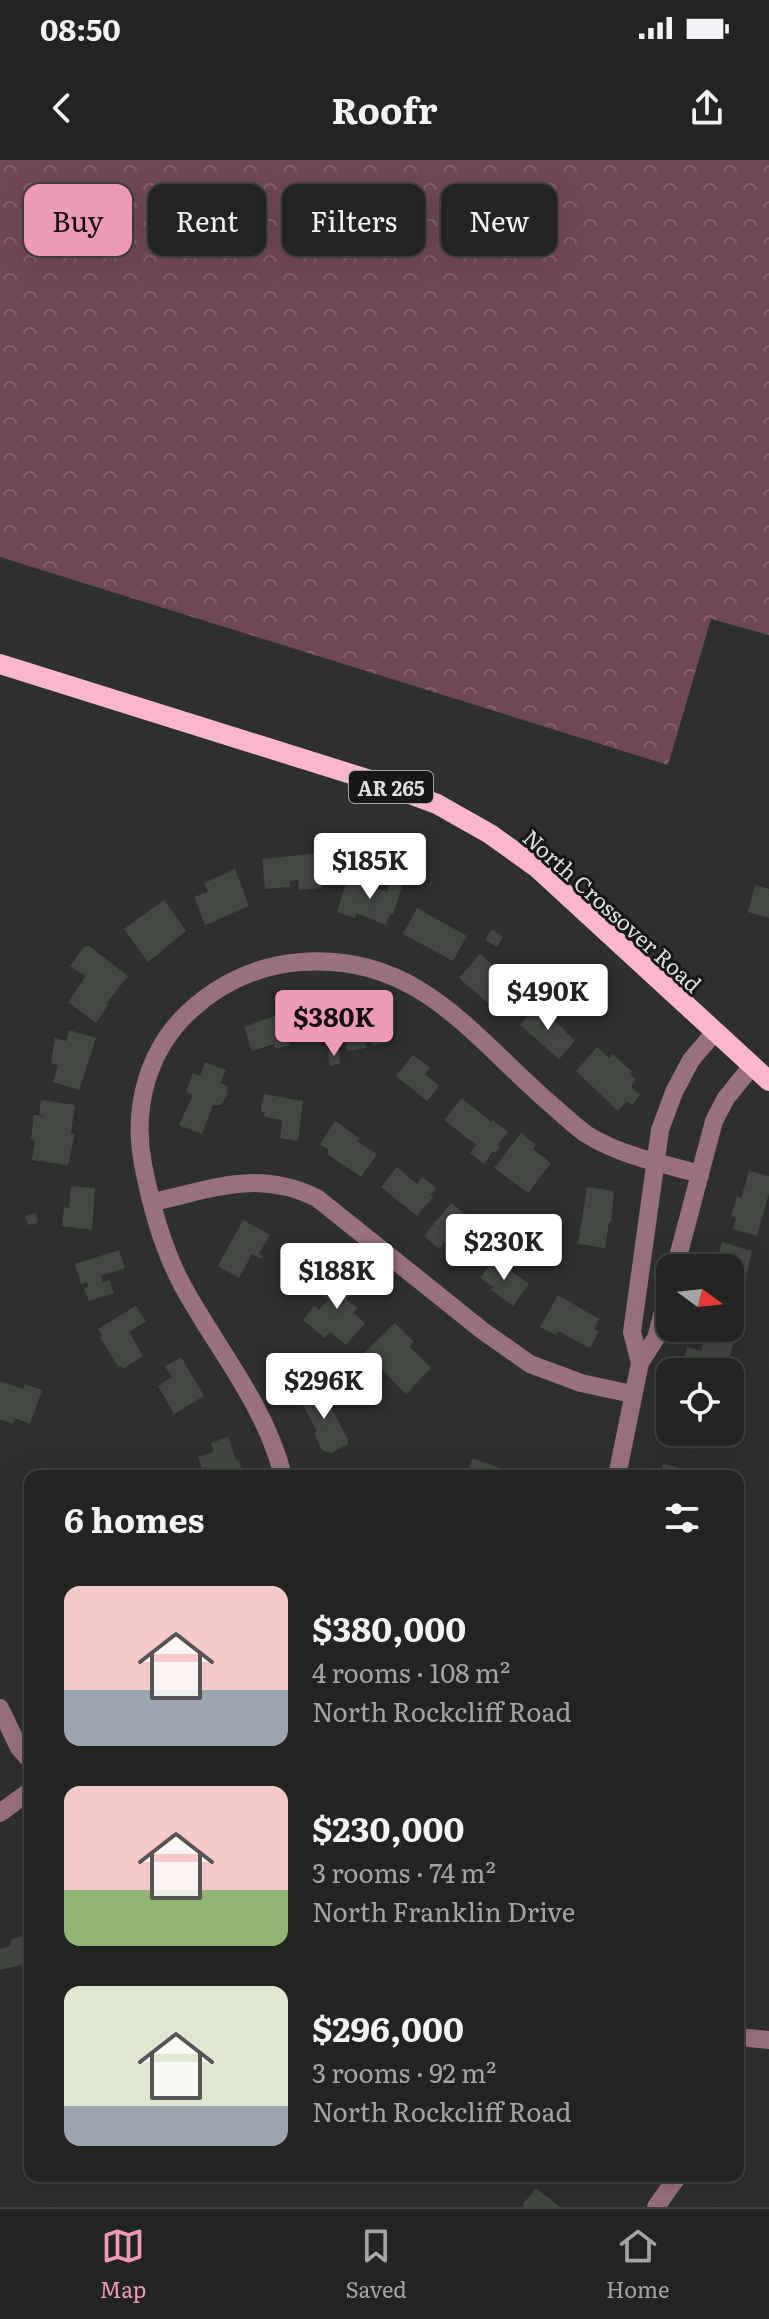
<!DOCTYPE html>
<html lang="en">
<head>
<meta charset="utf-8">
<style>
  :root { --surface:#222421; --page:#2e302e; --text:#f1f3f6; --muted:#a2a4a5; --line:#3f413f; --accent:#ef9ab8 }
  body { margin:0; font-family:Literata,serif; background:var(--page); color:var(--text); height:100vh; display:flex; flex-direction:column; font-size:30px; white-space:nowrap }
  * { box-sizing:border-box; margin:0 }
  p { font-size:26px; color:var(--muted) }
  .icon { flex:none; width:44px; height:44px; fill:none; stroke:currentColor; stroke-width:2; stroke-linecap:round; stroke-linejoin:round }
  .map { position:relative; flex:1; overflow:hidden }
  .panel { position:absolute; left:24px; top:1310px; width:720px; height:712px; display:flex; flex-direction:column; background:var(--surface); border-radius:16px; box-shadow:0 8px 32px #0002,0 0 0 2px var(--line) }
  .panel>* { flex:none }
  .hud { position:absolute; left:24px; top:24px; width:722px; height:72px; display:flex; gap:16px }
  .needle { width:52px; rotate:105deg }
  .fabs { position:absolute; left:656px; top:1094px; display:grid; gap:16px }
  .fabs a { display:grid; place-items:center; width:88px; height:88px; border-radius:16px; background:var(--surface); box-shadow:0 8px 32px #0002,0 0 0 2px var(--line); font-size:40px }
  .price { position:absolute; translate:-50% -68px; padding:0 18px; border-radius:8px; background:#fff; color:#222; font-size:26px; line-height:52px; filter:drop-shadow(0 2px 4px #0008) }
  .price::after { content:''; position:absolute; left:50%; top:48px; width:24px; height:18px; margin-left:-12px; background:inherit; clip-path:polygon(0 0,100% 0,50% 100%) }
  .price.current { background:var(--accent); color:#111 }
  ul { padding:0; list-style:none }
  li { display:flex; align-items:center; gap:24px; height:200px; padding:0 40px }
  li span { display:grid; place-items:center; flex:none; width:224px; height:160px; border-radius:16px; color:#555 }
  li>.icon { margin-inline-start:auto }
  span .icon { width:96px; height:96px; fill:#fffc; stroke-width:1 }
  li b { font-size:34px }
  h2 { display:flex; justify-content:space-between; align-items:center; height:96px; padding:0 40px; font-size:34px }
  .pill { padding:0 28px; border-radius:16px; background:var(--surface); box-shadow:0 8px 32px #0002,0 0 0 2px var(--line); font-size:28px; line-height:72px }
  .pill.current { background:var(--accent); color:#111 }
  .status { display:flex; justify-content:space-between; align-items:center; height:56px; padding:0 40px; background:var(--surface); direction:ltr }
  .status svg { height:22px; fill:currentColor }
  header { display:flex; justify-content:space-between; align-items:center; height:104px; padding:0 40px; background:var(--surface); font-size:36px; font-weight:700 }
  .menu { display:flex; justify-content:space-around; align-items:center; height:112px; border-top:2px solid var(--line); background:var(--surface); font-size:22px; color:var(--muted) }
  .menu a { display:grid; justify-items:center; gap:4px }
  .menu .current { color:var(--accent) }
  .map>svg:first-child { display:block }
  .forest { fill:url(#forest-crowns) }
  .building { fill:#444843 }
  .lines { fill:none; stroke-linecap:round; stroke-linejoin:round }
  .minor { stroke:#99707e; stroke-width:18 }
  .major { stroke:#fab6cd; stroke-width:20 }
  .labels { text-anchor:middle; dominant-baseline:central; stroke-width:6; stroke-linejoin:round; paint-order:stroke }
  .shield { fill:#161816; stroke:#a1a3a0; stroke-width:2 }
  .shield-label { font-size:20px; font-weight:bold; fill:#dcdedb }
  .street-label { font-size:22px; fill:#dcdedb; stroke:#161816 }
</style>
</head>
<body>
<div class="status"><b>08:50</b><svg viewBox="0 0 49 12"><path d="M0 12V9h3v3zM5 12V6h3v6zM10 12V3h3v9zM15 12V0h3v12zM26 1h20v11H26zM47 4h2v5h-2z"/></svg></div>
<header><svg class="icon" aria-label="back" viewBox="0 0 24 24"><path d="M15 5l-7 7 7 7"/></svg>Roofr<svg class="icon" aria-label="share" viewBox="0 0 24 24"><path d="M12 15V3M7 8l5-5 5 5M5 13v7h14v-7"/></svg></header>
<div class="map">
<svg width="769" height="2047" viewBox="0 0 769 2047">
  <defs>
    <pattern id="forest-crowns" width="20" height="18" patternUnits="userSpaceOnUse" patternTransform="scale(2)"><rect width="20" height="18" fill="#6f4855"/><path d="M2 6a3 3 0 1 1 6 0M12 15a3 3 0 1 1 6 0" fill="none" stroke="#83626d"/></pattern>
  </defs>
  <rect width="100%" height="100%" fill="#2d302c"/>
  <polygon class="forest" points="0,0 769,0 769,475 711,459 668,605 0,397"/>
  <g class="building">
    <polygon points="319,693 322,728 299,730 298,720 289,721 290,727 265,729 262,699"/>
    <polygon points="235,709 249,746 205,765 194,737 208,732 204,723"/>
    <polygon points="390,719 403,723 393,755 390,754 386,765 356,753 355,758 337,752 347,720 387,732"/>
    <polygon points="755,725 769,729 769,758 748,752"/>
    <polygon points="164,740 186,771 148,802 124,769"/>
    <polygon points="417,748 467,776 453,801 403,774"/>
    <polygon points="492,769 503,777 497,787 485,780"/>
    <polygon points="85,786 89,786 128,816 106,844 108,845 96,863 68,842 86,816 70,806"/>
    <polygon points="480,794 518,828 497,851 459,818"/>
    <polygon points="538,844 575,881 559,899 520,865"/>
    <polygon points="361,845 364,869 383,863 387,883 372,886 371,881 365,882 367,888 347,891 341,849"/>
    <polygon points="301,846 310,871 288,878 290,885 275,889 274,884 252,891 244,867"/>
    <polygon points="69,870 96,878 79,930 53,922 58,905 51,903 55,878 66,881"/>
    <polygon points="597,887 609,898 613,894 632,912 630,914 636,919 631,927 640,935 632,945 627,941 618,951 576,911"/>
    <polygon points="339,890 340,904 330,906 328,891"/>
    <polygon points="413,895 430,908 425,914 439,926 427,941 396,916"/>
    <polygon points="205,902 226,910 220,923 228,926 226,933 228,934 221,945 213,945 202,974 179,965 193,935 186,932 193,913 200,916"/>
    <polygon points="264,934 303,941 298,981 280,978 282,960 264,957 265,952 261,952 261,948"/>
    <polygon points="462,938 491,962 492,960 508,972 497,985 500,987 495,993 493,991 484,1004 470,993 476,985 444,960"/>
    <polygon points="41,940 75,945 71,974 75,974 68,1005 32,1000 35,980 31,979 34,955 45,956 39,954"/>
    <polygon points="335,961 359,978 357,981 377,994 361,1017 327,994 329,990 320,984"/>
    <polygon points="521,973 536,985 533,989 551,1003 528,1033 494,1008"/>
    <polygon points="397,1007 417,1024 422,1017 436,1028 431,1035 433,1037 417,1056 381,1027"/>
    <polygon points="749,1011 769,1016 769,1033 757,1076 733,1069 736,1057 731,1056 737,1036 741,1038"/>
    <polygon points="71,1026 95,1028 92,1070 62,1066 64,1047 69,1048"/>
    <polygon points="587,1027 614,1031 611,1062 609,1062 605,1088 578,1084"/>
    <polygon points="451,1043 491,1075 468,1103 452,1090 459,1082 450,1075 439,1089 424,1076"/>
    <polygon points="36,1053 38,1063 28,1065 25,1056"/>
    <polygon points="243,1060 270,1075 259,1094 263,1096 261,1099 252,1094 239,1118 218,1106"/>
    <polygon points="722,1082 752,1091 741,1137 736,1136 732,1147 730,1147 730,1108 711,1108 713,1101 716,1102"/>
    <polygon points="119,1090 125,1108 101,1116 103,1122 109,1120 114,1133 89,1141 84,1128 88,1127 87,1122 81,1124 75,1104"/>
    <polygon points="494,1099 529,1124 513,1146 491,1130 493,1127 480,1118"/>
    <polygon points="344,1110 361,1124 347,1140 357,1148 353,1153 365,1163 346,1185 330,1172 325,1178 303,1160 314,1146 319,1150 328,1140 323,1137"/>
    <polygon points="558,1135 599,1159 594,1169 599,1171 590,1188 558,1171 556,1175 540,1167"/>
    <polygon points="136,1146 146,1161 129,1172 143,1196 123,1209 121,1206 118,1207 100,1177 103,1176 98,1169"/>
    <polygon points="395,1163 414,1182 409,1186 431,1208 406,1234 377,1204 374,1207 362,1195"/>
    <polygon points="707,1168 736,1173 726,1212 709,1212 682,1205 687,1187 701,1191"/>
    <polygon points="181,1197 204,1236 174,1254 158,1226 172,1217 165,1206"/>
    <polygon points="0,1221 23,1229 25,1224 42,1230 30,1264 15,1258 13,1264 0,1259"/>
    <polygon points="320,1226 348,1280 348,1284 331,1293 322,1290 314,1273 317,1272 299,1237"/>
    <polygon points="670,1272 710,1272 698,1278 694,1289 667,1282"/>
    <polygon points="228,1277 236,1300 239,1299 243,1316 205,1316 198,1297 214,1292 211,1283"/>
    <polygon points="473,1298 510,1312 509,1316 466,1316"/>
    <polygon points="663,1304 694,1312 693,1316 659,1316"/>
    <polygon points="30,1774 30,1803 0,1810 0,1789 10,1786 12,1779"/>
    <polygon points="536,2028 560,2047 524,2047 523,2044"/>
  </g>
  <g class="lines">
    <g class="minor">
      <path d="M153 1042C213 1029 257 1009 317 1038L483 1171 530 1204 581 1223 632 1234"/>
      <polyline points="675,1108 714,961 726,938 752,906"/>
      <polyline points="640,1203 632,1172 660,970 674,932 691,900 714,873"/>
      <path d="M283 1316C266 1247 219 1191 185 1130 163 1091 151 1046 143 1004 132 947 148 888 192 849 222 822 260 805 301 802 420 793 473 878 554 947 564 956 575 966 586 974 621 996 661 1003 700 1014"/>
      <polyline points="617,1316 640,1203 656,1178 670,1126"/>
      <polyline points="0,1548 19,1588 30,1600"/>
      <polyline points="0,1653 30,1631"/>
      <polyline points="738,1877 769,1880"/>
      <polyline points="656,2047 678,2016"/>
    </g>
    <polyline class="major" points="0,504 383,624 437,644 490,674 536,707 769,921"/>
  </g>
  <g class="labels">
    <rect class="shield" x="349" y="611" width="84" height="32" rx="6"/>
    <g class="shield-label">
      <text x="391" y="627">AR 265</text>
    </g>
    <g class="street-label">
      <text transform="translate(613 750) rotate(42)">North Crossover Road</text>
    </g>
  </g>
</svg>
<div class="fabs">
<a><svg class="needle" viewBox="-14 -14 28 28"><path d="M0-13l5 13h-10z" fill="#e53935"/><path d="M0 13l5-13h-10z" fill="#a2a4a5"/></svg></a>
<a><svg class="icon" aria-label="locate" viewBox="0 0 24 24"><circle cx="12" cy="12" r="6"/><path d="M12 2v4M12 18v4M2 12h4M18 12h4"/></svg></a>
</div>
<b class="price" style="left:370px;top:741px">$185K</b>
<b class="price" style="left:548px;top:872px">$490K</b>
<b class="price current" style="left:334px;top:898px">$380K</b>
<b class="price" style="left:504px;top:1122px">$230K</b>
<b class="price" style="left:337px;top:1151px">$188K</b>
<b class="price" style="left:324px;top:1261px">$296K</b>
<div class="hud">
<a class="pill current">Buy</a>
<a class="pill">Rent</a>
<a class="pill">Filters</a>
<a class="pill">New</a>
</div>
<section class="panel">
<h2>6 homes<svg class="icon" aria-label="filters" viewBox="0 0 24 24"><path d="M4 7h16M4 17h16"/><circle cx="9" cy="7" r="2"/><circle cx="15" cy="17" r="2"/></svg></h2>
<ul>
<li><span style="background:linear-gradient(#f6c9c9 65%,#9aa5b1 0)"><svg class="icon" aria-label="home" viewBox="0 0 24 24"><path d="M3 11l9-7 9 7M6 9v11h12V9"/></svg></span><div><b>$380,000</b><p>4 rooms · 108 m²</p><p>North Rockcliff Road</p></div></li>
<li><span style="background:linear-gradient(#f6c9c9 65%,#8fb573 0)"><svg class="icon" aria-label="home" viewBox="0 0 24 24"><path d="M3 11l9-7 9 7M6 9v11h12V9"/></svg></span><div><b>$230,000</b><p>3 rooms · 74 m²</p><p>North Franklin Drive</p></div></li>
<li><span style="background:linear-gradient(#dfe7d0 75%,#9aa5b1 0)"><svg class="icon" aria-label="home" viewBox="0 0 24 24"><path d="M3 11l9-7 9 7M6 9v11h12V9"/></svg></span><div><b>$296,000</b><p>3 rooms · 92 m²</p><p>North Rockcliff Road</p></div></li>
</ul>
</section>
</div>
<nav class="menu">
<a class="current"><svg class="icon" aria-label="map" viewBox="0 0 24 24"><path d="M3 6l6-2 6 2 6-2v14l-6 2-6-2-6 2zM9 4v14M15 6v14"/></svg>Map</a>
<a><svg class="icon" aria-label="saved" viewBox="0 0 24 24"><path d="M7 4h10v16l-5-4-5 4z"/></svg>Saved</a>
<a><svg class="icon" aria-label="home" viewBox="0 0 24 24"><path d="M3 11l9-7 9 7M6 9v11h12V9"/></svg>Home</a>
</nav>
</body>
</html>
